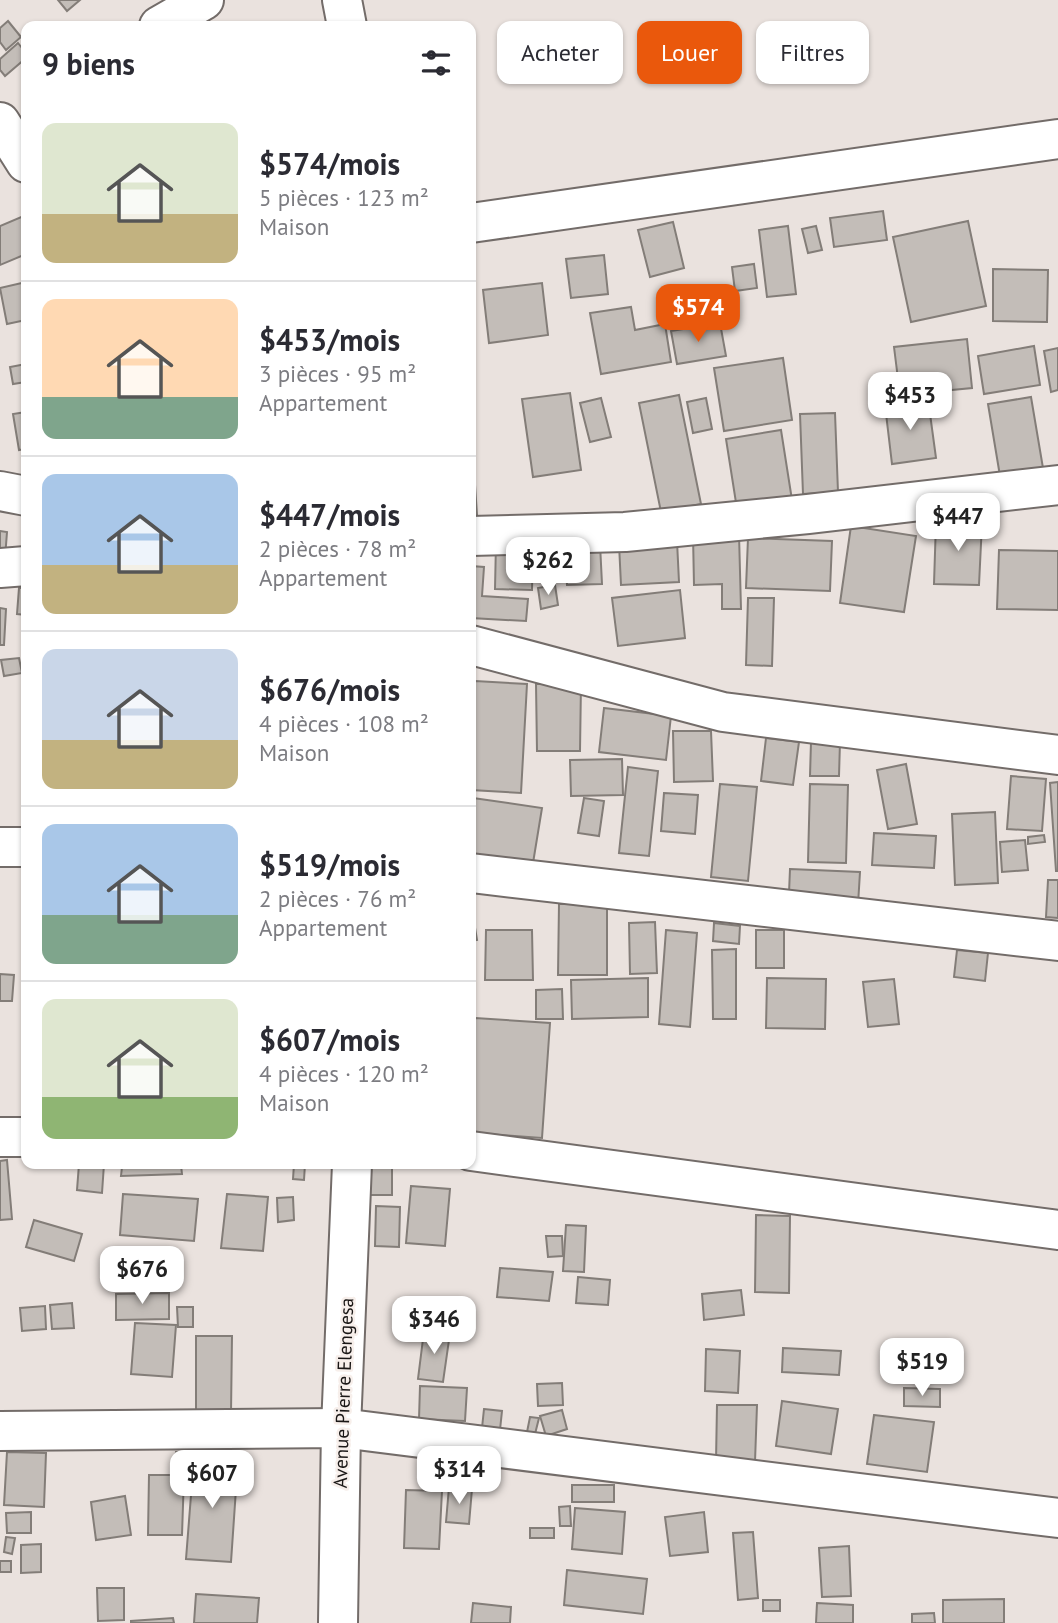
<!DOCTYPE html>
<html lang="fr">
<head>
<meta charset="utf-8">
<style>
  :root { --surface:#fff; --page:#f2f2f3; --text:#2b2b33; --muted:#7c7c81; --line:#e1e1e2; --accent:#ea580c }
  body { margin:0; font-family:"PT Sans",sans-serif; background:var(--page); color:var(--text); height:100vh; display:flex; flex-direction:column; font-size:26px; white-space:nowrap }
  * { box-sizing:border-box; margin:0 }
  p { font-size:23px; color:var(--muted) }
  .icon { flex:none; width:38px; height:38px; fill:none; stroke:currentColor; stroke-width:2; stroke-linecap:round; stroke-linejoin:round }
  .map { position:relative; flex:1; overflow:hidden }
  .details { position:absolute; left:21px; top:21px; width:455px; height:1148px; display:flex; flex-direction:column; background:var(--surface); border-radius:14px; box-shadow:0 2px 5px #0004 }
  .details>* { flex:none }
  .banner { position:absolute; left:497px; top:21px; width:455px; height:63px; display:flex; gap:14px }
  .price { position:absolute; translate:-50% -60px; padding:0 16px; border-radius:14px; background:#fff; color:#222; font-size:23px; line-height:46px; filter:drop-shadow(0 2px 4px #0008) }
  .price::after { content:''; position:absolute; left:50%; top:42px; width:21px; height:16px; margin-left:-10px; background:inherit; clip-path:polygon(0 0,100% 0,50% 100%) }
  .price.current { background:var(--accent); color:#fff }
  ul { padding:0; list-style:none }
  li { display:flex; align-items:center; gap:21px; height:175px; padding:0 21px }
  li+li { border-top:2px solid var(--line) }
  li span { display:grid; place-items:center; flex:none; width:196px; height:140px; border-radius:14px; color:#555 }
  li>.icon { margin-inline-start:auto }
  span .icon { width:84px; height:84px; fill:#fffc; stroke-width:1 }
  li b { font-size:30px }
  h2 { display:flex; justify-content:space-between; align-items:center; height:84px; padding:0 21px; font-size:30px }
  .tag { padding:0 24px; border-radius:14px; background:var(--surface); box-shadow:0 2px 5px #0004; font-size:24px; line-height:63px }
  .tag.current { background:var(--accent); color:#fff }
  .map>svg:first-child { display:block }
  .building { fill:#c3bdb8; stroke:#837d78; stroke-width:2 }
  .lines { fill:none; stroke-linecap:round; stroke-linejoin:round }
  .minor-casing { stroke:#736c69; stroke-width:42 }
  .minor { stroke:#fff; stroke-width:38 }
  .labels { text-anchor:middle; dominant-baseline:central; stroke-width:5; stroke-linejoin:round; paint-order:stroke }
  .street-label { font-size:19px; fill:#1a1716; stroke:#f7efeb }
</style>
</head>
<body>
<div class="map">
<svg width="1058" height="1623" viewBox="0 0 1058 1623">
  <rect width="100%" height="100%" fill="#eae2de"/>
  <g class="building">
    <polygon points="58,0 80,0 67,11"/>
    <polygon points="8,21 21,37 6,50 0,42 0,28"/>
    <polygon points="18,43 26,53 26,58 5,76 0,70 0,59"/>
    <polygon points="883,211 887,240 834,247 830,218"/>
    <polygon points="26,215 26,254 0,265 0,226"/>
    <polygon points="968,221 986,306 911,322 893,237"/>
    <polygon points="673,222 684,268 650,277 638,230"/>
    <polygon points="788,226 796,294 767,297 759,230"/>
    <polygon points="816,226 822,250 808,253 802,229"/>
    <polygon points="604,255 608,294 571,298 566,259"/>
    <polygon points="754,264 757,288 735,291 732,267"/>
    <polygon points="993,269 1048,270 1047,322 993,321"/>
    <polygon points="26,282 26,320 7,324 0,288"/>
    <polygon points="542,283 548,335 489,343 483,290"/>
    <polygon points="631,307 635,330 665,324 671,362 601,374 590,313"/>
    <polygon points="720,323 726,356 677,364 671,331"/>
    <polygon points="967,339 972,388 900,395 894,347"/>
    <polygon points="1034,346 1040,385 984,394 978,356"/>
    <polygon points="1058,348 1058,390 1051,392 1044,351"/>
    <polygon points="783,358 792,420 724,431 714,368"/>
    <polygon points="26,364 26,382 13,384 10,367"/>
    <polygon points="570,393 581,470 533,477 522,399"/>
    <polygon points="679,395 701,504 661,512 639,403"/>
    <polygon points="1031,397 1044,474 1001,482 988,404"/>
    <polygon points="601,398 611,437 590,442 580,403"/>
    <polygon points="706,398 712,429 693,433 687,402"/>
    <polygon points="928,399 936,458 892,464 885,405"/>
    <polygon points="26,412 26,449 19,450 13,414"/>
    <polygon points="835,413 838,492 803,494 800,414"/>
    <polygon points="781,430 792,500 737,509 726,439"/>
    <polygon points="471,470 474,470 477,515 471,515"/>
    <polygon points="936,522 982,523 979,585 934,584"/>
    <polygon points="851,526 916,536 904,612 840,603"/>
    <polygon points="0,531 7,532 5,558 0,558"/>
    <polygon points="739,534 741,609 722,609 722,584 694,585 693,535"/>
    <polygon points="748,538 832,541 830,591 746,588"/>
    <polygon points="677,541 679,582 621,585 619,544"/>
    <polygon points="496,542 533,543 532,590 495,589"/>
    <polygon points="600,544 602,584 567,585 565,546"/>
    <polygon points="999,550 1058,551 1058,610 997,609"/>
    <polygon points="471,566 484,567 482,596 528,599 526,621 471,618"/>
    <polygon points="555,585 558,605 541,609 538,588"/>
    <polygon points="19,588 26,588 26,615 17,614"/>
    <polygon points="680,590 685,638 618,646 612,598"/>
    <polygon points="748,598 774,598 772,666 746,665"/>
    <polygon points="0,608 6,609 4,645 0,645"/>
    <polygon points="19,658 22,673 4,676 1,660"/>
    <polygon points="475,681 527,684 521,793 471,790"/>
    <polygon points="581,683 580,751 537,751 536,684"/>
    <polygon points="604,708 671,716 666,760 599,752"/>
    <polygon points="673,731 711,731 713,781 674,782"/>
    <polygon points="766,738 799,742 793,785 761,781"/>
    <polygon points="811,742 840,742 839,776 810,776"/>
    <polygon points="622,759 623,795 571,796 570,760"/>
    <polygon points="906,764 917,824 888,829 877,770"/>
    <polygon points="628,767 658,771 649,856 619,853"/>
    <polygon points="1011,776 1046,779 1042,831 1007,829"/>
    <polygon points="1058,782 1058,871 1056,871 1050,783"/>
    <polygon points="720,784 757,787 748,881 711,877"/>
    <polygon points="810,784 848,785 846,863 808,862"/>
    <polygon points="664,793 698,795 695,834 661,831"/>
    <polygon points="473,798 542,808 533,863 471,854"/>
    <polygon points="584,798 604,801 599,836 578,833"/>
    <polygon points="995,812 998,883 955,885 952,814"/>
    <polygon points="874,833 936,836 934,868 872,865"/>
    <polygon points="1044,835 1045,842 1028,844 1028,837"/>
    <polygon points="1025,840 1028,870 1002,872 1000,842"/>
    <polygon points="790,869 860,872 857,921 788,917"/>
    <polygon points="1048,880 1058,880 1058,918 1046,917"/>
    <polygon points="471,903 477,940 471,941"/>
    <polygon points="559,904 607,904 607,975 558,975"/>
    <polygon points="655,922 657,973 630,974 629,923"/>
    <polygon points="714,923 740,926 739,944 713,941"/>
    <polygon points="486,930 532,930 533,980 485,980"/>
    <polygon points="666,930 697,933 690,1027 659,1024"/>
    <rect x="756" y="930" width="28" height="38"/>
    <polygon points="736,949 736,1019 713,1019 712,950"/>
    <polygon points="957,950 988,953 985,981 954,977"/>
    <polygon points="0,974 14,975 12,1001 0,1001"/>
    <polygon points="648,978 648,1017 572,1019 571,980"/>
    <polygon points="767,978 826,979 825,1029 766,1028"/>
    <polygon points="894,979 899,1024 868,1027 863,982"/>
    <polygon points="562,989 563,1019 536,1019 536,990"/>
    <polygon points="475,1018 550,1023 542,1138 471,1133"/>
    <polygon points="7,1160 12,1219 0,1220 0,1161"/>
    <polygon points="79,1164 104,1164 102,1193 77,1190"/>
    <polygon points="294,1164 305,1164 304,1180 293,1179"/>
    <rect x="366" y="1164" width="26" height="31"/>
    <polygon points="181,1165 182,1174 121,1176 122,1167"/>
    <polygon points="411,1186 450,1189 445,1246 406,1243"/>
    <polygon points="123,1194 198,1199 194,1241 120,1235"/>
    <polygon points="227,1194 268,1197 263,1251 221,1248"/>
    <polygon points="293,1197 294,1220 278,1222 277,1198"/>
    <polygon points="376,1206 400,1207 399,1247 375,1246"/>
    <polygon points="756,1215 790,1216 789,1293 755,1292"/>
    <polygon points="34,1220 82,1234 74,1261 26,1247"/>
    <polygon points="566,1225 586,1226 584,1272 563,1271"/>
    <polygon points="546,1236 562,1236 563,1256 548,1257"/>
    <polygon points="500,1268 553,1272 549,1301 497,1297"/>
    <polygon points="578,1277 610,1280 608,1305 576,1303"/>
    <polygon points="741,1290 744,1315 704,1320 702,1294"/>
    <polygon points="169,1293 169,1319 116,1320 116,1294"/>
    <polygon points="72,1303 74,1328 52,1329 50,1305"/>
    <polygon points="45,1306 46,1329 22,1331 20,1308"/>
    <polygon points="177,1307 193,1307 193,1327 178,1327"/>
    <polygon points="135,1323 176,1325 172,1377 131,1374"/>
    <polygon points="424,1331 450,1333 443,1382 418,1379"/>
    <polygon points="196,1336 232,1336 231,1413 196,1413"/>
    <polygon points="783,1348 841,1351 839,1375 782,1372"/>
    <polygon points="706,1349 740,1351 738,1393 705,1391"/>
    <polygon points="562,1383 563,1405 538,1406 537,1384"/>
    <polygon points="420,1386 467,1388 465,1421 419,1419"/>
    <polygon points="904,1388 940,1389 940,1407 904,1406"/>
    <polygon points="782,1401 838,1409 831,1454 776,1446"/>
    <polygon points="717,1405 757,1405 755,1462 716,1461"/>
    <polygon points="484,1409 502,1411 500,1430 482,1428"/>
    <polygon points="562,1410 567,1429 546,1436 540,1416"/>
    <polygon points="874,1415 934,1422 927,1472 867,1464"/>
    <polygon points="530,1417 539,1418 535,1434 527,1432"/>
    <polygon points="7,1452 46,1453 44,1507 4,1505"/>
    <polygon points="176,1452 188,1453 187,1470 174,1469"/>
    <polygon points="194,1457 238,1460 231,1562 186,1559"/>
    <polygon points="425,1461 444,1462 442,1487 424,1486"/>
    <polygon points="149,1475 184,1475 182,1535 148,1535"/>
    <rect x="572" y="1485" width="42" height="17"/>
    <polygon points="449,1487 472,1489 469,1524 446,1522"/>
    <polygon points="406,1490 442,1491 439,1549 404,1548"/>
    <polygon points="125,1496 131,1535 96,1540 91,1502"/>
    <polygon points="570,1506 571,1526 560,1526 559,1507"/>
    <polygon points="575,1508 625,1512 622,1554 572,1549"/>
    <polygon points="31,1512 31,1533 7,1533 6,1513"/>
    <polygon points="704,1512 708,1552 670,1556 665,1517"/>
    <rect x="530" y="1528" width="24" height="10"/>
    <polygon points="753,1532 758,1598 738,1600 733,1533"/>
    <polygon points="6,1537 15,1538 12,1554 4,1552"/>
    <polygon points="41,1544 41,1572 21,1573 21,1545"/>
    <polygon points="849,1546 851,1596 822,1597 819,1548"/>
    <rect x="0" y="1561" width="11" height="11"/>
    <polygon points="567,1570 647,1579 643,1614 564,1605"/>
    <polygon points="97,1588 124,1588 124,1620 98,1621"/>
    <polygon points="196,1594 259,1598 257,1623 194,1623"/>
    <polygon points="1004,1599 1004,1623 943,1623 943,1600"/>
    <rect x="763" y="1600" width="17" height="11"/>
    <polygon points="473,1603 511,1607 510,1623 471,1623"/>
    <polygon points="817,1603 853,1605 853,1623 816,1623"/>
    <polygon points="934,1613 935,1623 912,1623 912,1614"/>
    <polygon points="173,1618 174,1623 131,1623 131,1621"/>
  </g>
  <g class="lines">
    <g class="minor-casing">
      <g id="minor">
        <polyline points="342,0 347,26"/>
        <polyline points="159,26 204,0"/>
        <polyline points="0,122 26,163"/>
        <polyline points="471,223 1058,139"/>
        <polyline points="0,491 26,496"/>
        <polyline points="471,536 625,532 808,514 1058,485"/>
        <polyline points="0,568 26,566"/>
        <polyline points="471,645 723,712 1058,755"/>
        <polyline points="0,847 26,847"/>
        <polyline points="471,873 1058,941"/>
        <polyline points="0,1137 26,1137"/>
        <polyline points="471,1151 1058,1230"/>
        <polyline points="0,1431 341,1428 1058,1518"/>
        <polyline points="338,1623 341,1428 352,1164"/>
      </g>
    </g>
    <use href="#minor" class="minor"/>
  </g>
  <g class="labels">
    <g class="street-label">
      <text transform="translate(343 1393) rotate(-88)">Avenue Pierre Elengesa</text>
    </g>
  </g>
</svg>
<b class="price current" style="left:698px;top:344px">$574</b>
<b class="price" style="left:910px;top:432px">$453</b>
<b class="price" style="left:958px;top:553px">$447</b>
<b class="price" style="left:548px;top:597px">$262</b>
<b class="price" style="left:142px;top:1306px">$676</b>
<b class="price" style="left:434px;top:1356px">$346</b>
<b class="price" style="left:922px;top:1398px">$519</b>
<b class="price" style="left:459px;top:1506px">$314</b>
<b class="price" style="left:212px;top:1510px">$607</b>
<div class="banner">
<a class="tag">Acheter</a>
<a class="tag current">Louer</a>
<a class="tag">Filtres</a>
</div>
<section class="details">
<h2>9 biens<svg class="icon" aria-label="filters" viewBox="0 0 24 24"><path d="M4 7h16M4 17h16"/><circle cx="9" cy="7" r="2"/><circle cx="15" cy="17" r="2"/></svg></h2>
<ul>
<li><span style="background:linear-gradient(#dfe7d0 65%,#c2b280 0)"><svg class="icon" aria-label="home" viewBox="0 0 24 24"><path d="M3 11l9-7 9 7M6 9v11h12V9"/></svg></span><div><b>$574/mois</b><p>5 pièces · 123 m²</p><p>Maison</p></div></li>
<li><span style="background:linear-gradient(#ffd9b3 70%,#7fa58c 0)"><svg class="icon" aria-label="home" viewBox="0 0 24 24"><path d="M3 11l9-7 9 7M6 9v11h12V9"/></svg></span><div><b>$453/mois</b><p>3 pièces · 95 m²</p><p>Appartement</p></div></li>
<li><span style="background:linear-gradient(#a9c7e8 65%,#c2b280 0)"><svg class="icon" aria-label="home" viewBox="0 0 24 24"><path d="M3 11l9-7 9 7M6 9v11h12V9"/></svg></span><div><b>$447/mois</b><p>2 pièces · 78 m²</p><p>Appartement</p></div></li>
<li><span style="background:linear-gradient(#c9d6e8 65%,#c2b280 0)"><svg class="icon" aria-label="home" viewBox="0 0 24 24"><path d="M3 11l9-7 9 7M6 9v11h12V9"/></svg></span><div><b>$676/mois</b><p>4 pièces · 108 m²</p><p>Maison</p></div></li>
<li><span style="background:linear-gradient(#a9c7e8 65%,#7fa58c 0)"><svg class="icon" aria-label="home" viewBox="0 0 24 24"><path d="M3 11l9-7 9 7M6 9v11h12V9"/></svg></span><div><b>$519/mois</b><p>2 pièces · 76 m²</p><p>Appartement</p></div></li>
<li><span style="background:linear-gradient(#dfe7d0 70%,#8fb573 0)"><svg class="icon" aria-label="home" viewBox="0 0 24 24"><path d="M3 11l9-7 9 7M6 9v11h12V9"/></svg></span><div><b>$607/mois</b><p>4 pièces · 120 m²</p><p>Maison</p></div></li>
</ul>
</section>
</div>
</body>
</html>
